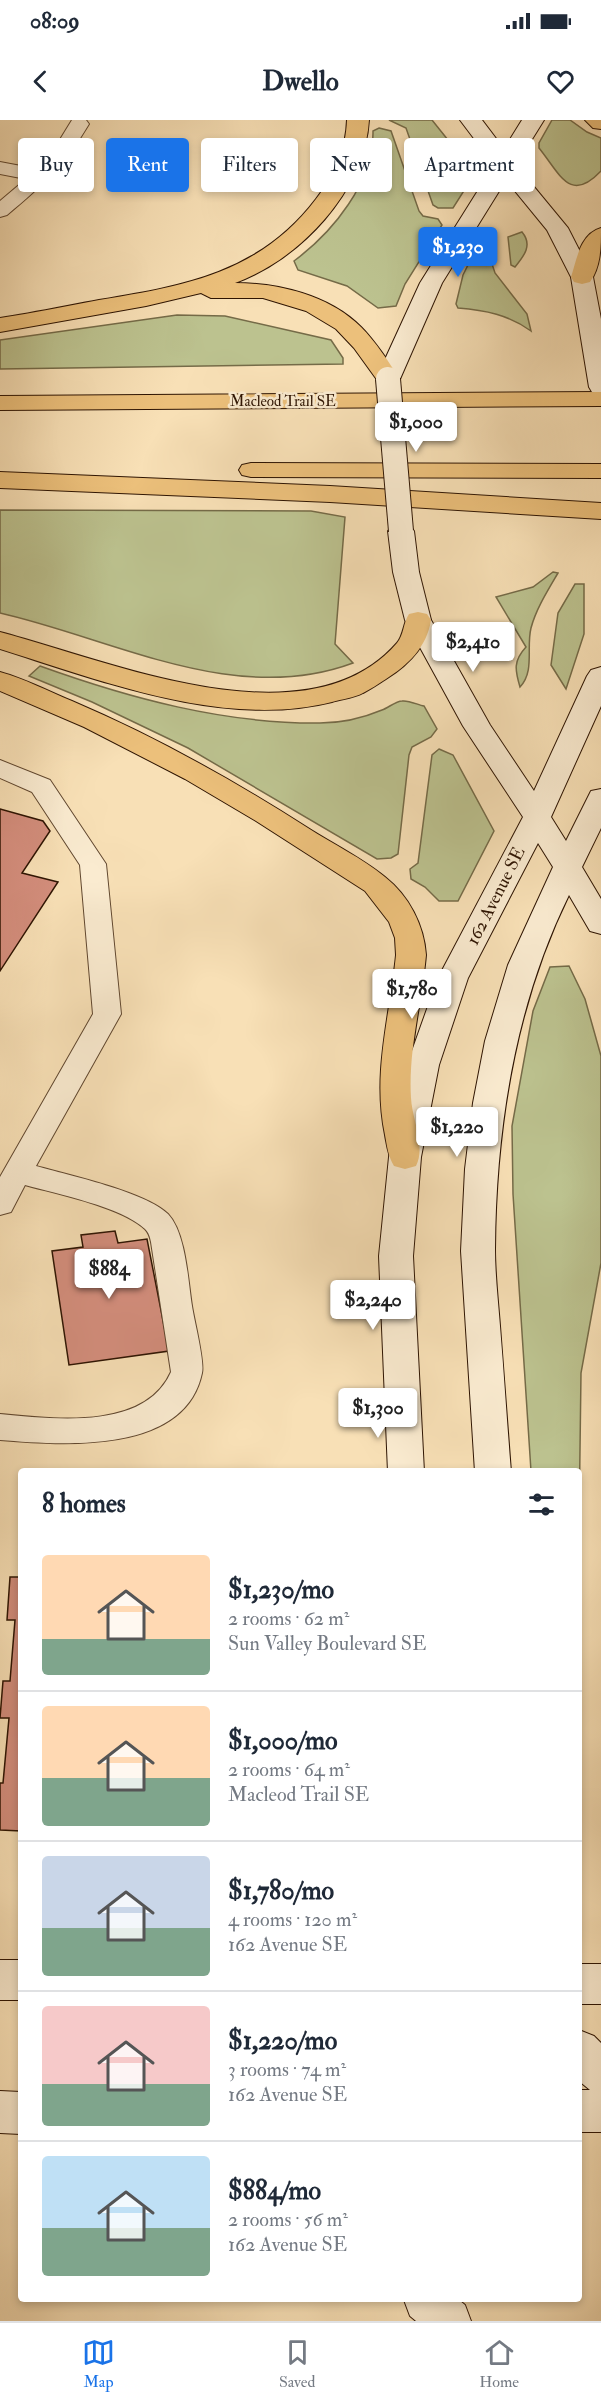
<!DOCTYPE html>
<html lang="en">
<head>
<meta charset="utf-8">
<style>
  :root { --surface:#fff; --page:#f2f2f3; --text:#1f2937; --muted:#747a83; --line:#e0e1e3; --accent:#1a73e8 }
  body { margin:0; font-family:"IM FELL Double Pica",serif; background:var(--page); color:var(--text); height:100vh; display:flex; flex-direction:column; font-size:22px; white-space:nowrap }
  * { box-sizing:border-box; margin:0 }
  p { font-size:20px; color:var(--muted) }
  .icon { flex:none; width:33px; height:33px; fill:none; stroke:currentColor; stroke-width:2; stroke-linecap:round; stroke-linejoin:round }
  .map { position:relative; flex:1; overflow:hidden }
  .sheet { position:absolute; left:18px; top:1348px; width:564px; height:834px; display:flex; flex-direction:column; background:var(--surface); border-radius:6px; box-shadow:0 3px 9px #0003 }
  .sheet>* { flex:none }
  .banner { position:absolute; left:18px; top:18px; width:566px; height:54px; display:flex; gap:12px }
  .price { position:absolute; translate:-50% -51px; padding:0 14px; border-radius:6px; background:#fff; color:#222; font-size:20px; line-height:39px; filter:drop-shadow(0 2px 3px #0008) }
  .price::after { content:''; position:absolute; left:50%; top:36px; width:18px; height:14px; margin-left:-9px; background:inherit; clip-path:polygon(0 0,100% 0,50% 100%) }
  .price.on { background:var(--accent); color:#fff }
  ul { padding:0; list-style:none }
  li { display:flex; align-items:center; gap:18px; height:150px; padding:0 24px }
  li+li { border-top:2px solid var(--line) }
  li span { display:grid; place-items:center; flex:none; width:168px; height:120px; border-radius:6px; color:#555 }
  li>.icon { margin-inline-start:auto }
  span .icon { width:72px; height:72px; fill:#fffc; stroke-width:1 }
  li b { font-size:26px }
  h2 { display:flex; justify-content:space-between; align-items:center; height:72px; padding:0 24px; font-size:26px }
  .pill { padding:0 21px; border-radius:6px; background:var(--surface); box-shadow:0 3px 9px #0003; font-size:21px; line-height:54px }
  .pill.on { background:var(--accent); color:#fff }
  .status { display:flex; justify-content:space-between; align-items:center; height:42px; padding:0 30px; background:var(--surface); direction:ltr }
  .status svg { height:16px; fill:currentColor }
  header { display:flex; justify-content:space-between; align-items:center; height:78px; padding:0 24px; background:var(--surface); font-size:27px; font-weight:800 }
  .menu { display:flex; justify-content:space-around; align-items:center; height:84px; border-top:2px solid var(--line); background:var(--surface); font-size:16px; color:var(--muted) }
  .menu a { display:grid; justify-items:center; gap:3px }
  .menu .on { color:var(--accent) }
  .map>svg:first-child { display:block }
  .green { fill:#bcc28f; stroke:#756b48; stroke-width:1.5 }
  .building { fill:#d48e7d; stroke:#2e1402; stroke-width:1.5 }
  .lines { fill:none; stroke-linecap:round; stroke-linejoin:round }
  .lane-casing { stroke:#60472f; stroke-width:2 }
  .secondary-casing { stroke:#2e1402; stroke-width:2 }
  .highway-casing { stroke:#2e1402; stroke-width:2 }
  .lane { fill:#faebd0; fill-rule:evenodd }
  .secondary { fill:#faebd0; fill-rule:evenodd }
  .highway { fill:#ecc07b; fill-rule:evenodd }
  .secondary-bridge-casing { stroke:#2e1402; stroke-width:26; stroke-linecap:butt }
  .secondary-bridge { stroke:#faebd0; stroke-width:24 }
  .labels { text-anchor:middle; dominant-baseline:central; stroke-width:5; stroke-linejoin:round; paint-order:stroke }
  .far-street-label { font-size:15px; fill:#2e1402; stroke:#faebd0 }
  .street-label { font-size:18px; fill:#2e1402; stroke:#faebd0 }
</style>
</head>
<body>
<div class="status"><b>08:09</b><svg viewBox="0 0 49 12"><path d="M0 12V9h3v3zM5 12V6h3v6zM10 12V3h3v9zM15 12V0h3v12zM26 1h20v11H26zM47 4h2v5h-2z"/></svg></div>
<header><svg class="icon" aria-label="back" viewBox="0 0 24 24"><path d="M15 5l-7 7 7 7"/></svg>Dwello<svg class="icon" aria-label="heart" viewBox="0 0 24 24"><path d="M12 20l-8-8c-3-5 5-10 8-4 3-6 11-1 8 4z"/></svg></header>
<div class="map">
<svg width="601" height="2201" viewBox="0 0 601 2201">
  <rect width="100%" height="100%" fill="#f8e0b6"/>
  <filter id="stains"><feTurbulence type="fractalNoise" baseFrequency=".00333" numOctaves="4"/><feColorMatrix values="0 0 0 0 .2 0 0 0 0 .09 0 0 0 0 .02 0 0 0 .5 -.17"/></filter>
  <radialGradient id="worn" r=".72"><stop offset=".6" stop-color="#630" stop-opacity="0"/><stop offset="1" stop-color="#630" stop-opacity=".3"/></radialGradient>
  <g class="green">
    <polygon points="389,0 432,0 472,50 474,55 453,88 438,88 433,85 406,8"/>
    <path d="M552 0H570L587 12 601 18V51C570 84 560 54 539 28V23Z"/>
    <path d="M379 8 391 11 419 91 423 96 438 99 442 105 405 164 396 186 378 188 347 166 298 150 294 141C333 112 374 62 373 11Z"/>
    <path d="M485 111 493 121 490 138 495 153 527 194 531 211C509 195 485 190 458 188L456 184 463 155Z"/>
    <path d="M522 112C533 125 524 136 515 147L511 145 508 117Z"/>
    <polygon points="177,195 225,196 331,220 343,238 343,244 0,249 0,220"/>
    <path d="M0 390 311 391 345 397 335 524 353 543C235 587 114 519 0 493Z"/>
    <path d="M553 452 558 453C548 470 536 489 531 508 526 528 535 551 520 567 515 550 513 541 526 527L496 477 533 467Z"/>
    <polygon points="575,464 584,464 584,514 566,569 551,545 558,493"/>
    <path d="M40 546C129 578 224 604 320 603 340 603 363 598 382 590 388 588 396 581 402 581 409 580 418 585 424 586L437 609 431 617 412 627 409 635 398 734 391 738 377 739 188 628 92 582 29 556Z"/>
    <polygon points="439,629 453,635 494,711 458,781 439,781 425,767 411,759 410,749 418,743 432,635"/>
    <polygon points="569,846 585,879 601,936 601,1143 581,1253 579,1406 579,1352 531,1351 513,1074 512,1006 533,891 550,847"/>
  </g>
  <g class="building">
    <polygon points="0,689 43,701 50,711 22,753 58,762 0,851"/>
    <polygon points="115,1111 118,1123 147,1119 169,1231 69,1245 52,1131 83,1127 81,1115"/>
    <polygon points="10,1457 21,1457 21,1711 0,1710 0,1663 3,1663 9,1598 0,1598 3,1561 10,1561 15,1500 7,1500"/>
  </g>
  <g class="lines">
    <g class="lane-casing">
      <g id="lane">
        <path d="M72 0H86L89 4C64 46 44 64 7 95L0 97V81L26 59 0 54V42L37 49 56 26Z"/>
        <path d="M0 640 50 660 106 744 121 894 36 1046C68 1055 146 1072 168 1094 186 1113 188 1161 192 1186 194 1200 205 1242 202 1253 185 1335 62 1325 0 1320V1294C54 1299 145 1311 171 1252L151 1122C150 1117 149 1113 145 1109 122 1087 57 1074 25 1065L11 1092 0 1095V1057L93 894 80 745 32 672 0 658Z"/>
      </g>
    </g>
    <g class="secondary-casing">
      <g id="secondary">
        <polygon points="460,0 482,0 504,29 522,0 544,0 516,45 568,108 593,157 601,199 601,274 592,272 589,267 571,157 547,110 506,60 442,163 400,259 396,264 388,266 380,264 376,259 420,163 494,45"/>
        <path d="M401 403 410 406 414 411 419 452 431 500 490 605 534 671 587 556 591 550 601 547V586L551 697 566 721 591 671 601 669V708L582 747 601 779V814L590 811 569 775C515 885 496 1006 495 1129 495 1154 498 1180 500 1206 504 1254 507 1303 511 1352H475L461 1131 465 1049 473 983 485 921 508 845 553 747 538 723 468 858 439 945 421 1037 413 1136 424 1352H388L379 1136 389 1037 407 945 438 858 523 697 463 606 405 500 393 452 388 411 392 406Z"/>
        <rect x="0" y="1840" width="21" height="40"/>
        <rect x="579" y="1844" width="22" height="40"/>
        <polygon points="579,1910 594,1916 601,1923 601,2012 579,2012 579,1970 590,1970 579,1961"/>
        <polygon points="0,1971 21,1972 21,2014 0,2013"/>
        <polygon points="404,2180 459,2180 465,2185 471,2201 416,2201 410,2196"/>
      </g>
    </g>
    <g class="highway-casing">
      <g id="highway">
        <path d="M347 0H369C365 71 299 140 235 163 278 163 329 175 361 207 376 222 388 241 400 259L396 264 388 266 380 264 354 228 336 209 306 191 263 178H211L201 173 146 186 0 212V198C33 193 66 186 99 180 185 166 260 153 316 79 334 56 346 30 347 0Z"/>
        <polygon points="585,0 601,0 601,9 593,8"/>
        <path d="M601 108C601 127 601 146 590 162L582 164 574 162 571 157C577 139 580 114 601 108Z"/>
        <polygon points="601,272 601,286 0,290 0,276"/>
        <polygon points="251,343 601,344 601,358 251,357 242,355 239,350 242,345"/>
        <polygon points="0,352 330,366 601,383 601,399 330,382 0,368"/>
        <path d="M418 492 427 494 431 500C427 527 408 545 386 559 378 564 371 569 363 573 354 578 342 579 332 582 225 609 102 561 0 529V512C108 540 307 627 397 523 404 515 403 503 409 494Z"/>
        <path d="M0 552C25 559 48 571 72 581 154 616 233 660 308 708 333 724 362 738 385 757 409 776 424 805 426 835 422 882 408 930 411 978 412 999 426 1027 416 1046L405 1049 394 1046C388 1036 387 1026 385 1015 372 953 390 896 396 835L395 818 389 802 365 771 256 701 185 659 84 607 0 571Z"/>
      </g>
    </g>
    <use href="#lane" class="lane"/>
    <use href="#secondary" class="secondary"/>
    <use href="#highway" class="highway"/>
    <g class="secondary-bridge-casing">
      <polyline id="secondary-bridge" points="388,259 401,411"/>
    </g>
    <use href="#secondary-bridge" class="secondary-bridge"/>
  </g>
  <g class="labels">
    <g class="far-street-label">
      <text x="283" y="281">Macleod Trail SE</text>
    </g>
    <g class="street-label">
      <text transform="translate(496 776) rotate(-63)">162 Avenue SE</text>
    </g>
  </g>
  <rect width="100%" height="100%" filter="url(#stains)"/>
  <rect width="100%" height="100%" fill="url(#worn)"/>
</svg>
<b class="price on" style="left:458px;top:158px">$1,230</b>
<b class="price" style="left:416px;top:333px">$1,000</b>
<b class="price" style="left:473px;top:553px">$2,410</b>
<b class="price" style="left:412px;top:900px">$1,780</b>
<b class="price" style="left:457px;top:1038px">$1,220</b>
<b class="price" style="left:109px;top:1180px">$884</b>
<b class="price" style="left:373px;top:1211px">$2,240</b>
<b class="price" style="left:378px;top:1319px">$1,300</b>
<div class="banner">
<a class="pill">Buy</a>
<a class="pill on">Rent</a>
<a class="pill">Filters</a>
<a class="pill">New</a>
<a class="pill">Apartment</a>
</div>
<section class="sheet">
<h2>8 homes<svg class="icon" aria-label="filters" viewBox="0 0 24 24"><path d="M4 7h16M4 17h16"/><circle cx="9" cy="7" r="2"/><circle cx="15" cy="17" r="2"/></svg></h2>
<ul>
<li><span style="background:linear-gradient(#ffd9b3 70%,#7fa58c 0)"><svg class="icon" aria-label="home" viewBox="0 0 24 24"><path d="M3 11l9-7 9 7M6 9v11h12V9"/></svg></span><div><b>$1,230/mo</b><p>2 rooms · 62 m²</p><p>Sun Valley Boulevard SE</p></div></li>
<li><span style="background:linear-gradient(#ffd9b3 60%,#7fa58c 0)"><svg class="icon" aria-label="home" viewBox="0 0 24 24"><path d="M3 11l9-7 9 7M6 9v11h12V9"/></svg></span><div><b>$1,000/mo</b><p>2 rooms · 64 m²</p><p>Macleod Trail SE</p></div></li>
<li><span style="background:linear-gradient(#c9d6e8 60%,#7fa58c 0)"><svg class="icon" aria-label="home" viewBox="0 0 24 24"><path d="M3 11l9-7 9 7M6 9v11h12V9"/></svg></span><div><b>$1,780/mo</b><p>4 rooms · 120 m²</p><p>162 Avenue SE</p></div></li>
<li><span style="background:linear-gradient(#f6c9c9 65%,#7fa58c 0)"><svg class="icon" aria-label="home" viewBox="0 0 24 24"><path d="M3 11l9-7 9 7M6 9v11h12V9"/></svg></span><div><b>$1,220/mo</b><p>3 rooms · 74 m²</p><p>162 Avenue SE</p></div></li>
<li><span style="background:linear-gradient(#bfe0f5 60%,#7fa58c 0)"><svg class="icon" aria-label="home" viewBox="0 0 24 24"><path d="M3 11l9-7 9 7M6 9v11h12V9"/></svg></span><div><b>$884/mo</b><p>2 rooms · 56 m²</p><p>162 Avenue SE</p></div></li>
</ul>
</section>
</div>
<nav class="menu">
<a class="on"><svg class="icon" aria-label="map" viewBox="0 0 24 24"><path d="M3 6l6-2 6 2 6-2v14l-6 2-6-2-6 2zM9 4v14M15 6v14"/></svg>Map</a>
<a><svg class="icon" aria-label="saved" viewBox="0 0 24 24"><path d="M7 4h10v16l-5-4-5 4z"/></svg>Saved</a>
<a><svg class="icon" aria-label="home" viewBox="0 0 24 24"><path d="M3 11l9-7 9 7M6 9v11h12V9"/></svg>Home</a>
</nav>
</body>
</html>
